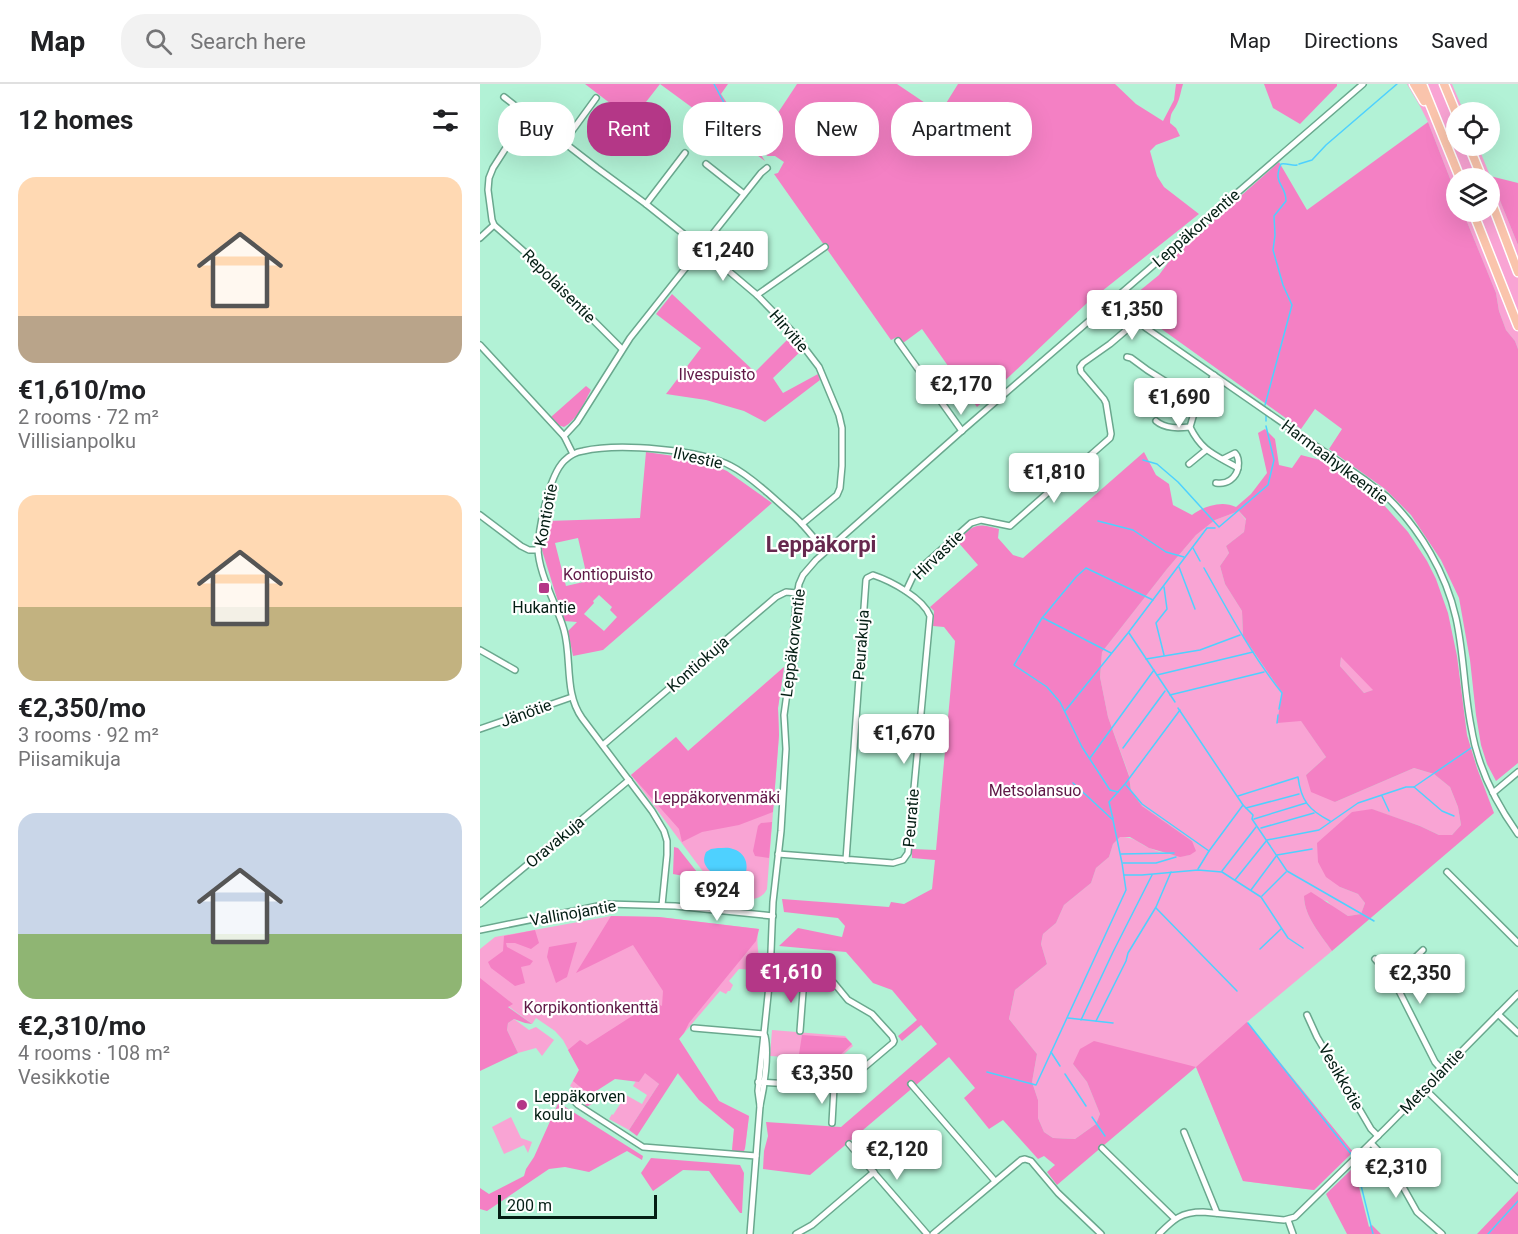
<!DOCTYPE html>
<html lang="en">
<head>
<meta charset="utf-8">
<style>
  :root { --surface:#fff; --page:#f2f2f2; --text:#202124; --muted:#757577; --line:#e0e0e0; --accent:#b43787 }
  body { margin:0; font-family:Roboto,sans-serif; background:var(--page); color:var(--text); height:100vh; display:flex; flex-direction:column; font-size:22px; white-space:nowrap }
  * { box-sizing:border-box; margin:0 }
  p { font-size:20px; color:var(--muted) }
  .icon { flex:none; width:33px; height:33px; fill:none; stroke:currentColor; stroke-width:2; stroke-linecap:round; stroke-linejoin:round }
  .map { position:relative; flex:1; overflow:hidden }
  .panel { display:flex; flex-direction:column; background:var(--surface); width:480px }
  .panel>* { flex:none }
  .hud { position:absolute; left:18px; top:18px; width:570px; height:54px; display:flex; gap:12px }
  .buttons { position:absolute; left:966px; top:18px; display:grid; gap:12px }
  .buttons a { display:grid; place-items:center; width:54px; height:54px; border-radius:50%; background:var(--surface); box-shadow:0 6px 24px #0002; font-size:30px }
  .scale { position:absolute; left:18px; bottom:15px; width:159px; box-sizing:border-box; padding-left:6px; border:3px solid #041e14; border-top:0; font-size:16px; line-height:21px; white-space:nowrap; color:#041e14; -webkit-text-stroke:4px #fff; paint-order:stroke }
  .price { position:absolute; translate:-50% -51px; padding:0 14px; border-radius:6px; background:#fff; color:#222; font-size:20px; line-height:39px; filter:drop-shadow(0 2px 3px #0008) }
  .price::after { content:''; position:absolute; left:50%; top:36px; width:18px; height:14px; margin-left:-9px; background:inherit; clip-path:polygon(0 0,100% 0,50% 100%) }
  .price.current { background:var(--accent); color:#fff }
  ul { padding:0; list-style:none }
  li { display:grid; align-content:center; gap:12px; height:318px; padding:0 18px }
  li span { display:grid; place-items:center; height:186px; border-radius:18px; color:#555 }
  li>.icon { margin-inline-start:auto }
  span .icon { width:108px; height:108px; fill:#fffc; stroke-width:1 }
  li b { font-size:26px }
  h2 { display:flex; justify-content:space-between; align-items:center; height:72px; padding:0 18px; font-size:26px }
  .pill { padding:0 21px; border-radius:24px; background:var(--surface); box-shadow:0 6px 24px #0002; font-size:21px; line-height:54px }
  .pill.current { background:var(--accent); color:#fff }
  header { display:flex; align-items:center; gap:36px; box-sizing:border-box; height:84px; padding:0 30px; background:var(--surface); border-bottom:2px solid var(--line) }
  header strong { font-size:28px }
  nav { display:flex; gap:33px; margin-inline-start:auto; font-size:21px }
  .search { width:420px; height:54px; background:var(--page); display:flex; align-items:center; gap:15px; box-sizing:border-box; padding:0 21px; border-radius:24px; color:var(--muted); font-size:22px }
  main { display:flex; flex:1; min-height:0 }
  .map>svg:first-child { display:block }
  .green { fill:#f9a4d4 }
  .forest { fill:#f480c4; fill-rule:evenodd }
  .water { fill:#4ed1ff }
  .lines { fill:none; stroke-linecap:round; stroke-linejoin:round }
  .stream { stroke:#4ed1ff; stroke-width:1.5 }
  .minor-casing { stroke:#6aa88e; stroke-width:8 }
  .highway-casing { stroke:#fff; stroke-width:11 }
  .minor { stroke:#fff; stroke-width:5 }
  .highway { stroke:#fac4ac; stroke-width:8 }
  .poi-dot { fill:#b43787; stroke:#fff; stroke-width:2 }
  .labels { text-anchor:middle; dominant-baseline:central; stroke-width:4.5; stroke-linejoin:round; paint-order:stroke }
  .street-label { font-size:16px; fill:#041e14; stroke:#fff }
  .park-label { font-size:16px; fill:#5f1846; stroke:#fff }
  .poi-label { font-size:16px; fill:#041e14; stroke:#fff }
  .district-label { font-size:22px; font-weight:bold; fill:#66284e; stroke:#fff }
</style>
</head>
<body>
<header>
<strong>Map</strong>
<div class="search"><svg class="icon" aria-label="search" viewBox="0 0 24 24"><circle cx="10" cy="10" r="6"/><path d="M15 15l6 6"/></svg>Search here</div>
<nav><a>Map</a><a>Directions</a><a>Saved</a></nav>
</header>
<main>
<section class="panel">
<h2>12 homes<svg class="icon" aria-label="filters" viewBox="0 0 24 24"><path d="M4 7h16M4 17h16"/><circle cx="9" cy="7" r="2"/><circle cx="15" cy="17" r="2"/></svg></h2>
<ul>
<li><span style="background:linear-gradient(#ffd9b3 75%,#b9a48a 0)"><svg class="icon" aria-label="home" viewBox="0 0 24 24"><path d="M3 11l9-7 9 7M6 9v11h12V9"/></svg></span><div><b>€1,610/mo</b><p>2 rooms · 72 m²</p><p>Villisianpolku</p></div></li>
<li><span style="background:linear-gradient(#ffd9b3 60%,#c2b280 0)"><svg class="icon" aria-label="home" viewBox="0 0 24 24"><path d="M3 11l9-7 9 7M6 9v11h12V9"/></svg></span><div><b>€2,350/mo</b><p>3 rooms · 92 m²</p><p>Piisamikuja</p></div></li>
<li><span style="background:linear-gradient(#c9d6e8 65%,#8fb573 0)"><svg class="icon" aria-label="home" viewBox="0 0 24 24"><path d="M3 11l9-7 9 7M6 9v11h12V9"/></svg></span><div><b>€2,310/mo</b><p>4 rooms · 108 m²</p><p>Vesikkotie</p></div></li>
</ul>
</section>
<div class="map">
<svg width="1038" height="1150" viewBox="0 0 1038 1150">
  <rect width="100%" height="100%" fill="#b2f2d6"/>
  <g class="green">
    <polygon points="927,0 972,0 984,28 976,28 976,62 998,62 1038,161 1038,265 1035,257 1026,246 1019,227 1016,209 983,128 1010,128 1010,94 976,94 976,110 948,38 941,24"/>
    <path d="M759 427 766 436 764 448 746 462 749 469 740 482 745 500 762 527 763 552 846 673 826 691 855 718 934 684 954 690 970 703 978 723 981 741 972 751H959L940 742 891 725 860 803 878 810 885 819 881 830 868 832 853 823 847 817 824 812C824 832 841 851 852 867L767 938 873 1068 834 1106 763 1097 716 983 593 980 607 998 620 1030 616 1040 595 1055 573 1054 564 1048 558 1034V1016L552 998 557 970 529 935 535 906 567 880 561 860 563 850 576 839 584 821 611 799 616 784 629 773 633 760 640 753C657 753 658 760 672 765 684 770 698 773 710 771L712 757 662 722 651 707 649 691 628 633 620 593 622 568 687 485 716 451 735 436Z"/>
    <polygon points="861,572 894,606 884,609 860,582"/>
    <path d="M304 583 298 624 299 651 287 805C277 826 247 809 233 801L151 691 196 653 208 667Z"/>
    <path d="M131 832 179 833 279 845C275 861 280 870 280 886L259 885 249 897 253 901 250 907H248L246 910 240 907 199 955 239 1017 269 1032 265 1064 264 1067H252L254 1045 219 1016 177 964 111 998 102 1011 90 1002 99 986 83 956 75 947 56 934 52 940 28 922 0 936V865L15 853Z"/>
    <polygon points="34,935 49,946 56,943 74,956 62,972 56,964 38,969 27,946 28,939"/>
    <polygon points="292,946 365,952 373,962 357,976 355,992 362,999 347,999 349,976 290,972"/>
    <polygon points="165,988 179,1000 149,1046 129,1035 132,1030 133,1031 146,1011 162,1020 167,1011 153,1002 156,997 159,998"/>
    <polygon points="31,1033 41,1054 52,1058 48,1069 44,1061 24,1070 12,1043"/>
  </g>
  <g class="forest">
    <polygon points="105,0 248,0 241,10 285,77 180,0 152,36"/>
    <path d="M317 0H417L460 29 478 0H635L656 20 683 37 694 16 696 0H703C701 6 700 14 697 20 692 30 691 27 690 39L696 44 700 52 676 61 670 67 677 92 684 103 719 130 607 219 497 323 442 245 423 259 417 253 411 256 294 90 298 89 304 78 295 72H287L280 56Z"/>
    <polygon points="784,0 857,0 857,2 820,40 793,24"/>
    <polygon points="948,38 976,110 976,128 983,128 1016,209 1019,227 1026,246 1035,257 1038,265 1038,679 1016,697 1007,680 1001,661 996,631 990,576 979,514 961,476 931,431 905,405 849,365 862,345 835,325 821,345 648,221 652,213 679,191 693,172 799,78 827,126"/>
    <polygon points="1010,92 1038,99 1038,161"/>
    <polygon points="192,210 275,288 311,252 322,266 293,294 303,309 338,290 340,296 285,338 264,327 226,316 186,310 221,264 176,230"/>
    <path d="M106 302 111 306C104 319 97 336 84 343L78 341 71 333Z"/>
    <path d="M785 345 795 355 799 381 812 384 821 371 844 377 884 402 903 420 928 448 947 477 956 495 968 529 977 572 987 651 997 684 1014 729 852 867C841 851 824 832 824 812L831 808 868 832 881 830 885 819 878 810 860 803 846 793 838 778 837 759 872 728 892 725 940 742 959 751H972L981 741 978 723 970 703 954 690 934 684 855 718 831 708 826 691 846 673 821 637 797 639 802 609 763 552 762 527 745 500 740 482 749 469 746 462 764 448 766 435 759 427 735 436 716 451 687 485 622 568 620 593 628 633 649 692 651 707 662 722 712 757 716 767 710 771 700 773 669 764 650 753H640L633 760 629 773 616 784 611 799 584 821 576 839 563 850 561 860 567 880 535 906 529 935 557 970 552 998 558 1016V1034L564 1048 573 1054 595 1055 616 1040 620 1030 607 998 593 980 600 965 614 957 716 983 767 938 873 1068 834 1106 763 1097 716 983 577 1101 567 1088 575 1081 564 1072 558 1075 523 1036 509 1045 484 1014 495 1004 469 973 330 1091 283 1085 284 1067 288 1052 286 1038 361 1043 457 960 441 941 422 957 418 952 437 936 412 906 393 899 366 868 299 862 318 844 362 853 365 842 358 834 304 828 302 815 409 823 411 818 424 820 452 805 455 776 432 774V765L456 766 475 557 464 543 453 542 454 527 450 523 498 481 477 457C494 441 495 438 519 445L518 454 533 471 543 474 664 368 676 391 689 400 693 421 712 431C724 422 742 416 756 423L771 410 787 389 778 349ZM861 573 893 606 884 609 860 582Z"/>
    <path d="M166 368 222 376 247 387 292 419 123 566 93 572 88 547 97 538 84 537 61 463 67 437 160 434ZM98 454 108 497 86 502 75 459ZM119 511 132 523 130 526 137 533 124 547 104 530 114 519 113 517Z"/>
    <polygon points="304,583 298,624 299,651 293,728 259,741 222,748 202,758 199,745 151,691 196,653 208,667"/>
    <polygon points="292,738 289,774 275,772 273,767 278,742 281,739"/>
    <polygon points="194,763 198,764 239,816 207,813 209,793 193,790"/>
    <polygon points="131,832 179,833 279,845 276,857 209,939 204,949 199,955 239,1017 269,1032 265,1064 264,1067 252,1067 254,1045 219,1016 198,989 157,1052 149,1046 179,1000 165,989 159,998 135,995 110,1011 112,1020 106,1023 102,1011 105,1007 93,997 99,986 88,966 100,956 107,961 174,918 182,922 183,907 153,861 96,889"/>
    <polygon points="55,846 59,859 51,865 35,859 26,859 27,863 53,877 50,881 41,883 45,899 35,902 11,884 8,878 23,867 24,852"/>
    <polygon points="97,858 87,893 76,899 67,873 69,863"/>
    <polygon points="0,894 33,920 28,923 52,940 45,939 34,935 28,939 27,946 38,969 0,987"/>
    <polygon points="322,951 366,954 372,960 359,972 319,970"/>
    <polygon points="80,1015 82,1021 163,1072 162,1076 147,1067 109,1088 85,1083 69,1085 7,1127 0,1125 0,1104 9,1110 44,1092 46,1085 54,1073"/>
    <polygon points="171,1074 260,1081 264,1089 262,1129 260,1129 229,1087 203,1086 173,1107 161,1089"/>
    <polygon points="874,1083 889,1143 892,1141 901,1150 867,1150 846,1110"/>
    <polygon points="1038,1107 1038,1150 997,1150"/>
  </g>
  <path class="water" d="M238 764C243 764 249 763 253 765 270 770 270 790 259 800 250 801 230 790 226 782 223 777 224 773 226 768L231 765Z"/>
  <g class="lines">
    <g class="stream">
      <polyline points="234,0 259,47"/>
      <polyline points="819,80 832,76 846,61 917,0"/>
      <path d="M785 321 812 221 803 201 793 166 795 151 794 132 806 117C806 100 792 100 801 80 807 79 812 82 817 81"/>
      <polyline points="786,330 786,337"/>
      <polyline points="663,376 677,380 698,398 739,443 788,401 794,376 786,342"/>
      <polyline points="618,437 653,446 686,468 704,473"/>
      <polyline points="713,464 720,477"/>
      <polyline points="699,483 715,525"/>
      <path d="M724 484C748 527 771 570 802 609L799 625"/>
      <polyline points="563,534 631,569"/>
      <polyline points="649,549 695,618"/>
      <polyline points="684,571 676,539 687,525 684,503"/>
      <polyline points="666,575 720,566 760,551"/>
      <polyline points="677,591 773,568"/>
      <polyline points="690,611 784,588"/>
      <polyline points="698,624 763,721 773,731 772,735 807,787 894,837"/>
      <polyline points="585,627 648,549 727,444 735,444"/>
      <polyline points="797,639 798,631"/>
      <polyline points="643,664 685,607"/>
      <polyline points="610,674 674,586"/>
      <polyline points="646,701 662,720 729,767"/>
      <polyline points="934,703 962,727 974,732"/>
      <polyline points="638,708 630,706 602,663 580,618 567,603 534,581 562,534 596,493 606,484 673,516"/>
      <path d="M758 712 818 693C821 717 829 726 850 737"/>
      <polyline points="902,712 909,727"/>
      <polyline points="766,724 819,710"/>
      <polyline points="633,735 629,718 645,700 700,626"/>
      <polyline points="774,735 826,719"/>
      <polyline points="781,744 834,729"/>
      <polyline points="641,770 694,769"/>
      <polyline points="643,779 676,779 696,773"/>
      <polyline points="718,785 729,767 763,721"/>
      <polyline points="742,787 776,743"/>
      <polyline points="644,791 662,791 718,786 742,788 781,813 808,854 823,864"/>
      <polyline points="755,796 787,756 839,746 878,719 926,703 934,703 991,664"/>
      <polyline points="771,806 797,771 832,765"/>
      <polyline points="782,812 806,788"/>
      <polyline points="676,824 757,907"/>
      <polyline points="780,865 801,845"/>
      <polyline points="588,934 633,939"/>
      <polyline points="601,936 633,868 672,791"/>
      <polyline points="616,937 646,877 648,869 676,823 691,788"/>
      <polyline points="768,939 871,1070"/>
      <polyline points="571,968 580,982"/>
      <polyline points="507,988 556,1001 646,806 642,779 633,736 593,699"/>
      <polyline points="585,990 606,1022"/>
      <polyline points="612,1033 625,1052"/>
      <polyline points="876,1081 893,1150"/>
      <polyline points="1008,1150 1038,1117"/>
    </g>
    <g class="minor-casing">
      <g id="minor">
        <polyline points="24,13 47,31 60,40 117,84 166,120 225,167 277,211 310,245 339,283 359,331 362,344 362,382 360,404 357,411 322,440"/>
        <polyline points="84,58 116,14"/>
        <polyline points="226,80 264,110"/>
        <polyline points="166,120 205,69"/>
        <polyline points="14,141 48,171 142,265"/>
        <polyline points="0,154 14,141 12,136 8,106 9,94 13,84 47,31"/>
        <polyline points="277,211 345,163"/>
        <path d="M633 216 666 244 885 396C892 402 900 407 907 413 940 445 966 489 976 534 984 570 984 607 991 642 997 681 1015 718 1038 750"/>
        <polyline points="418,257 482,347"/>
        <polyline points="0,261 84,352"/>
        <path d="M647 273 651 274C675 293 693 302 720 315"/>
        <path d="M734 291 715 326 710 343C722 368 736 371 758 384 756 394 747 401 736 399"/>
        <path d="M676 337C685 345 699 344 710 343"/>
        <polyline points="93,370 84,352 97,338 150,254 281,89 287,84"/>
        <path d="M743 375 755 369C759 373 759 378 758 384"/>
        <polyline points="709,380 726,366"/>
        <polyline points="0,431 41,462 49,466 58,466"/>
        <polyline points="426,507 434,490 491,439 501,436 530,442 630,354 631,350 626,319 624,315 601,288 600,283 603,279 630,260 657,237"/>
        <polyline points="0,566 35,586"/>
        <polyline points="0,645 92,613"/>
        <polyline points="123,661 296,513 306,508 317,509"/>
        <polyline points="1013,709 1038,688"/>
        <path d="M298 770 413 779 423 776 428 769 450 532C443 514 411 497 393 491L387 494 386 496 366 776"/>
        <polyline points="967,788 1038,859"/>
        <polyline points="0,820 149,696"/>
        <path d="M182 821 187 771V757L184 747 172 727 102 634C84 609 92 575 84 546 77 521 58 489 58 464 59 443 69 392 84 377 89 372 96 368 103 367 138 359 220 365 251 382 265 389 276 399 288 409 297 417 306 425 315 433 326 443 335 456 345 467"/>
        <polyline points="0,846 128,820 195,822 293,832"/>
        <polyline points="895,875 913,895 955,978 963,987"/>
        <polyline points="913,895 943,866"/>
        <polyline points="1018,930 1038,949"/>
        <polyline points="827,931 837,953 891,1045 898,1052"/>
        <polyline points="214,944 284,950"/>
        <polyline points="320,947 324,895"/>
        <polyline points="278,998 361,1003 413,959 414,957 412,952 392,930 368,916 354,899 349,897 290,892"/>
        <polyline points="431,1000 515,1097"/>
        <polyline points="945,1005 1038,1096"/>
        <polyline points="92,1015 98,1021 163,1063 276,1072"/>
        <polyline points="280,1022 278,1007 290,892 293,818 301,747 306,665 304,631 311,580 316,518 319,500 323,491 336,476 484,345 883,0"/>
        <polyline points="352,1039 354,1003"/>
        <polyline points="704,1048 737,1129"/>
        <polyline points="891,1059 909,1078 937,1128 962,1150"/>
        <polyline points="369,1060 447,1150"/>
        <polyline points="622,1064 695,1135"/>
        <polyline points="808,1136 813,1150"/>
        <path d="M270 1150 280 1022C284 1004 289 970 285 952"/>
        <polyline points="316,1150 332,1141 394,1088"/>
        <polyline points="453,1150 541,1076 545,1075 551,1077 578,1109 621,1150"/>
        <path d="M679 1150C694 1135 701 1128 723 1128L804 1136 815 1133 906 1044 1038 910"/>
      </g>
    </g>
    <g class="highway-casing">
      <g id="highway">
        <polyline points="934,0 944,17"/>
        <polyline points="942,0 980,94"/>
        <polyline points="964,0 976,29"/>
        <polyline points="989,62 1002,94"/>
        <polyline points="1010,114 1038,188"/>
        <polyline points="993,128 1038,242"/>
      </g>
    </g>
    <use href="#minor" class="minor"/>
    <use href="#highway" class="highway"/>
  </g>
  <g class="poi-dot">
    <rect x="58" y="498" width="12" height="12" rx="3"/>
    <circle cx="42" cy="1021" r="6"/>
  </g>
  <g class="labels">
    <g class="street-label">
      <text transform="translate(716 144) rotate(-41)">Leppäkorventie</text>
      <text transform="translate(79 202) rotate(45)">Repolaisentie</text>
      <text transform="translate(309 247) rotate(49)">Hirvitie</text>
      <text transform="translate(218 374) rotate(13)">Ilvestie</text>
      <text transform="translate(855 378) rotate(37)">Harmaahylkeentie</text>
      <text transform="translate(66 431) rotate(-79)">Kontiotie</text>
      <text transform="translate(458 471) rotate(-44)">Hirvastie</text>
      <text transform="translate(313 559) rotate(-83)">Leppäkorventie</text>
      <text transform="translate(381 561) rotate(-86)">Peurakuja</text>
      <text transform="translate(218 580) rotate(-41)">Kontiokuja</text>
      <text transform="translate(46 629) rotate(-20)">Jänötie</text>
      <text transform="translate(431 734) rotate(-85)">Peuratie</text>
      <text transform="translate(75 758) rotate(-40)">Oravakuja</text>
      <text transform="translate(93 829) rotate(-10)">Vallinojantie</text>
      <text transform="translate(861 993) rotate(60)">Vesikkotie</text>
      <text transform="translate(952 997) rotate(-46)">Metsolantie</text>
    </g>
    <g class="park-label">
      <text x="237" y="290">Ilvespuisto</text>
      <text x="128" y="490">Kontiopuisto</text>
      <text x="555" y="706">Metsolansuo</text>
      <text x="237" y="713">Leppäkorvenmäki</text>
      <text x="111" y="923">Korpikontionkenttä</text>
    </g>
    <g class="poi-label">
      <text x="64" y="523">Hukantie</text>
      <text x="54" y="1012" text-anchor="start">Leppäkorven<tspan x="54" dy="18">koulu</tspan></text>
    </g>
    <g class="district-label">
      <text x="341" y="460">Leppäkorpi</text>
    </g>
  </g>
</svg>
<div class="buttons">
<a><svg class="icon" aria-label="locate" viewBox="0 0 24 24"><circle cx="12" cy="12" r="6"/><path d="M12 2v4M12 18v4M2 12h4M18 12h4"/></svg></a>
<a><svg class="icon" aria-label="layers" viewBox="0 0 24 24"><path d="M12 4l9 5-9 5-9-5zM3 14l9 5 9-5"/></svg></a>
</div>
<div class="scale">200 m</div>
<b class="price" style="left:243px;top:198px">€1,240</b>
<b class="price" style="left:652px;top:257px">€1,350</b>
<b class="price" style="left:481px;top:332px">€2,170</b>
<b class="price" style="left:699px;top:345px">€1,690</b>
<b class="price" style="left:574px;top:420px">€1,810</b>
<b class="price" style="left:424px;top:681px">€1,670</b>
<b class="price" style="left:237px;top:838px">€924</b>
<b class="price current" style="left:311px;top:920px">€1,610</b>
<b class="price" style="left:940px;top:921px">€2,350</b>
<b class="price" style="left:342px;top:1021px">€3,350</b>
<b class="price" style="left:417px;top:1097px">€2,120</b>
<b class="price" style="left:916px;top:1115px">€2,310</b>
<div class="hud">
<a class="pill">Buy</a>
<a class="pill current">Rent</a>
<a class="pill">Filters</a>
<a class="pill">New</a>
<a class="pill">Apartment</a>
</div>
</div>
</main>
</body>
</html>
